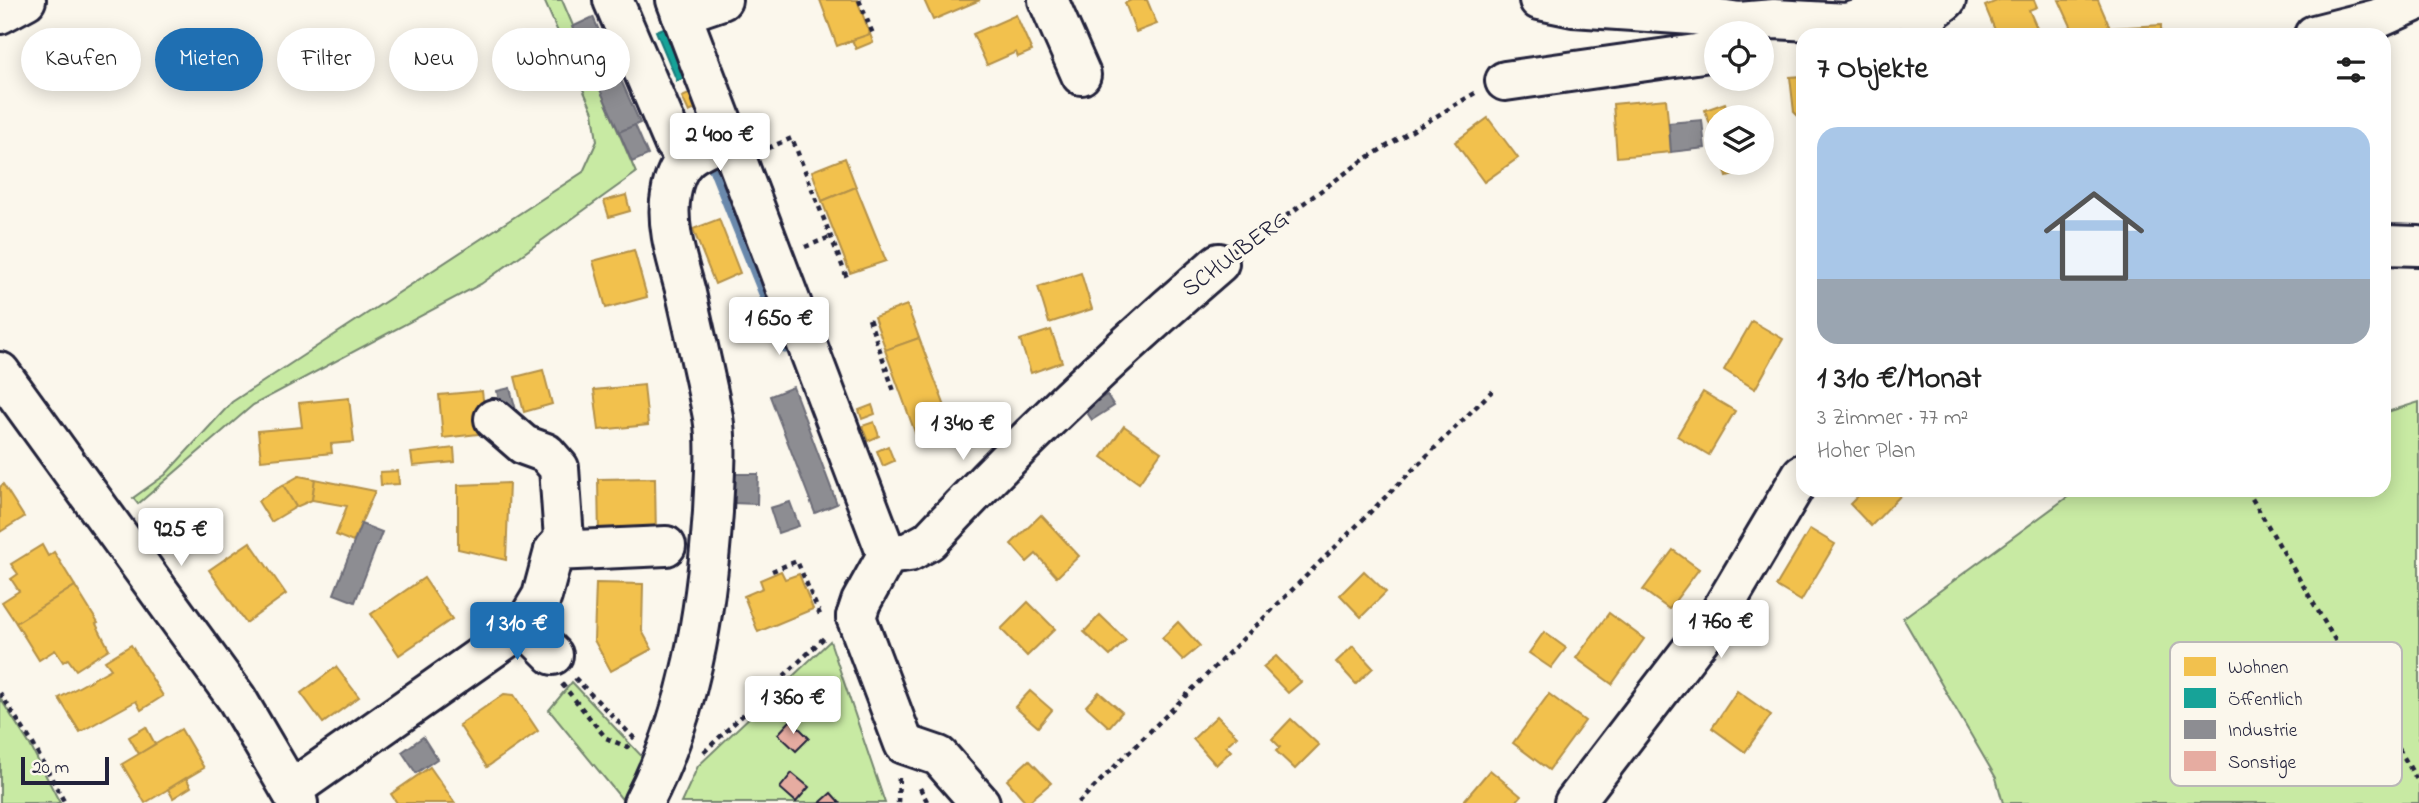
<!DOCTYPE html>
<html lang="de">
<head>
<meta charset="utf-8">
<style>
  :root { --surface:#fff; --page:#f6f6f6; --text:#222; --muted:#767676; --line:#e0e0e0; --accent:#1f6fb2 }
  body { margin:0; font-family:"Indie Flower",sans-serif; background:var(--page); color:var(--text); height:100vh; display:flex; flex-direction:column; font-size:26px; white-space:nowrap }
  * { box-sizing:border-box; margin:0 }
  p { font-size:23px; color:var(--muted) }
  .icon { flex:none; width:38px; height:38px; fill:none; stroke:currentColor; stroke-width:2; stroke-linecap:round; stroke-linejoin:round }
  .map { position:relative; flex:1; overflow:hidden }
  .drawer { position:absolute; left:1796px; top:28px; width:595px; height:469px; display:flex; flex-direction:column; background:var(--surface); border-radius:21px; box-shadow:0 4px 18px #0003 }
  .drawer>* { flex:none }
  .guide { position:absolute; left:21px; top:28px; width:665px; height:63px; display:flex; gap:14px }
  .controls { position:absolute; left:1704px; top:21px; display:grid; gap:14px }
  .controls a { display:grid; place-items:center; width:70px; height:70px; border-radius:50%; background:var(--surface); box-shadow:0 4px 18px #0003; font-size:35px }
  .scale { position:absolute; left:21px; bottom:18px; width:88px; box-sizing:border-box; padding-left:7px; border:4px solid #22223b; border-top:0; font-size:19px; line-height:24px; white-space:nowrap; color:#22223b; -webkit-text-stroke:5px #fbf7ec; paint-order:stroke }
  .price { position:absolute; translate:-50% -60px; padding:0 16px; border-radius:7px; background:#fff; color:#222; font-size:23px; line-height:46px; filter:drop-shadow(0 2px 4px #0008) }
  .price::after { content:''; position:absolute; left:50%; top:42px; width:21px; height:16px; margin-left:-10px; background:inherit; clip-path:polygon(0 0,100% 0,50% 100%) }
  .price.current { background:var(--accent); color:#fff }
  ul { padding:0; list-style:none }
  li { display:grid; align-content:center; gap:14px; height:371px; padding:0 21px }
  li+li { border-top:2px solid var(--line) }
  li span { display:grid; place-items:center; height:217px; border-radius:21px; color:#555 }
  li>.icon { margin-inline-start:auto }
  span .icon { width:126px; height:126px; fill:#fffc; stroke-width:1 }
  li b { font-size:30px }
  h2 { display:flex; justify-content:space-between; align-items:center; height:84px; padding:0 21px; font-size:30px }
  .pill { padding:0 24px; border-radius:32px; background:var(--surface); box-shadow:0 4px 18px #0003; font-size:24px; line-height:63px }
  .pill.current { background:var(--accent); color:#fff }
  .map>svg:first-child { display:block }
  .green { fill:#c8eaa3; stroke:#75866f; stroke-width:2 }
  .homes { fill:#f2c14e; stroke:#b49148; stroke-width:2 }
  .public { fill:#17a398; stroke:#1a7c7c; stroke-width:2 }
  .industry { fill:#8d8d92; stroke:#6d6d78; stroke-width:2 }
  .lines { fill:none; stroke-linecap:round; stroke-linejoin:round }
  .stream { stroke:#6a89ac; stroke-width:9 }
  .building { fill:#e6aca1; stroke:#22223b; stroke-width:2 }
  .minor-casing { stroke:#22223b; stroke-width:44 }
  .path { stroke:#22223b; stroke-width:4.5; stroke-dasharray:5 5; stroke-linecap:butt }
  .minor { stroke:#fbf7ec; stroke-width:38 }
  .labels { text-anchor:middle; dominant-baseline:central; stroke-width:7; stroke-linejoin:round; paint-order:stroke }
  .street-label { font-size:24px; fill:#22223b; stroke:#fbf7ec }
  .key { fill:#fbf7ec; stroke:#bab7b7; stroke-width:2 }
  .key-label { font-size:19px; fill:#22223b }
</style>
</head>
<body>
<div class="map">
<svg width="2419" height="803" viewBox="0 0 2419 803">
  <rect width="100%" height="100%" fill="#fbf7ec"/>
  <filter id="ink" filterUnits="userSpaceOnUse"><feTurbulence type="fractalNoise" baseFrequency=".0143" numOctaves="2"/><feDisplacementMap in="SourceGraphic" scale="14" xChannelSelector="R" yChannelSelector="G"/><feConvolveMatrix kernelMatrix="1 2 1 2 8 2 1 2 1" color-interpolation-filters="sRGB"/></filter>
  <g filter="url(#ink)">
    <g class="green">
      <polygon points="544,0 562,0 636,173 481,284 253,405 138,504 133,498 165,475 232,402 583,172 597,141 593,112"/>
      <polygon points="2419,402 2419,803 2003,803 1996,778 1903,618 2077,490 2384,490 2384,413"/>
      <polygon points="830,641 885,803 681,803 698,766"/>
      <polygon points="572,682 650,765 625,803 549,710"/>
      <polygon points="0,698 30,745 60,803 0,803"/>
    </g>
    <g class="homes">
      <polygon points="820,0 857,0 870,34 837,46"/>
      <polygon points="924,0 980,0 933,20"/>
      <polygon points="1131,0 1147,0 1157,24 1136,32 1125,3"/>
      <polygon points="1999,0 2034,0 2037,7 2029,10 2040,35 1997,35 1985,6"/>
      <polygon points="2059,0 2098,0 2113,35 2075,35"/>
      <polygon points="1016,15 1032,51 1018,57 1016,52 987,65 973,34"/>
      <polygon points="2161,25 2161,35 2113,35 2111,28"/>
      <polygon points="870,34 873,42 856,49 852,40"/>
      <polygon points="1802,76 1802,120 1794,112 1790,77"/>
      <polygon points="691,93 698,108 689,112 682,97"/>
      <polygon points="1666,99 1671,152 1617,157 1613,104"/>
      <polygon points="1725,103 1730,117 1717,117 1717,144 1705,110"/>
      <polygon points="1488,118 1518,158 1484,182 1455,142"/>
      <polygon points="845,158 856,187 822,201 812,171"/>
      <polygon points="1723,163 1744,163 1747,171 1727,177"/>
      <polygon points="856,187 886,261 850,273 822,201"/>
      <polygon points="626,195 630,211 609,217 604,201"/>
      <polygon points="719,219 740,273 715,284 693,229"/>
      <polygon points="634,250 647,297 606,308 593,261"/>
      <polygon points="1081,273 1092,309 1049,323 1038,287"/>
      <polygon points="907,305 919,338 886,350 874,317"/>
      <polygon points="1752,321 1783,339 1755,389 1724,370"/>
      <polygon points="1051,330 1062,362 1031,373 1020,340"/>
      <polygon points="919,338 955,433 920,446 885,350"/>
      <polygon points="543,370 552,404 524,412 515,377"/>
      <polygon points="644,385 648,425 599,430 594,390"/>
      <polygon points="482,391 487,433 443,438 439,395"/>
      <polygon points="1703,392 1735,411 1709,455 1677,436"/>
      <polygon points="349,398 354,442 331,444 332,453 261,460 258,431 302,427 299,403"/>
      <polygon points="872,405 875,414 862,419 859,410"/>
      <polygon points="874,422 879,436 868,441 862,426"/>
      <polygon points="1124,426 1161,452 1139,483 1102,457"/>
      <polygon points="888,446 894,461 883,466 877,451"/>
      <polygon points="454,448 455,462 413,466 411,453"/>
      <polygon points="398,471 399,484 381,485 380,472"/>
      <polygon points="299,476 315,479 312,500 296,507 283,485"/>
      <polygon points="655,478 656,538 599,539 598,479"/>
      <polygon points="315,479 375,491 353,542 336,535 347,506 312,500"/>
      <polygon points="509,483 506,560 458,549 458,485"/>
      <polygon points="3,484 24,517 0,532 0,487"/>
      <polygon points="283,485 296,507 271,522 258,501"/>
      <polygon points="1864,490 1906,490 1871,526 1850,504"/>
      <polygon points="1041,515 1079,556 1057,577 1036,554 1027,562 1011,544"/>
      <polygon points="1810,529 1835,544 1801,601 1776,586"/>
      <polygon points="250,542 286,594 246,623 209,570"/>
      <polygon points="42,545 48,556 54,552 75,586 16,623 2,602 19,591 11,579 18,574 11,564"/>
      <polygon points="1673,550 1699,569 1669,609 1643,590"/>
      <polygon points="781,571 785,579 799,574 813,609 758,632 744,596 763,588 760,580"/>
      <polygon points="1364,571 1386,592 1361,617 1340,595"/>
      <polygon points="424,578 452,619 399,655 371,614"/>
      <polygon points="596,583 643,584 642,631 652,649 611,671 594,640"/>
      <polygon points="75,586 98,623 96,624 109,649 76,670 68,659 63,662 55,650 39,660 16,623"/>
      <polygon points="1028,602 1055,629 1027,656 1001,629"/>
      <polygon points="1609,613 1644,639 1612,684 1576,658"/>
      <polygon points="1100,615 1126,640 1110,656 1084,632"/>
      <polygon points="1178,622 1200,646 1183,660 1162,638"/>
      <polygon points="1544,632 1566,648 1551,668 1529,653"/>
      <polygon points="131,645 163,696 141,710 136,701 80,732 59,698 111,669 105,661"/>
      <polygon points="1353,646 1373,668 1356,684 1336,662"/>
      <polygon points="1276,656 1301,682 1288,693 1263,667"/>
      <polygon points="336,667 359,697 323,723 301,693"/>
      <polygon points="1030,691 1052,710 1038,727 1015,707"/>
      <polygon points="1737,691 1771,715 1745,752 1712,728"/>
      <polygon points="1099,692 1122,712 1109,727 1086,706"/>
      <polygon points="504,694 514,695 538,731 487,767 459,725"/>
      <polygon points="1549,694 1585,721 1549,770 1513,743"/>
      <polygon points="1217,716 1237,736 1226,746 1231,751 1216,765 1193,739"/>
      <polygon points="1291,719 1319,745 1295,769 1276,751 1280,747 1272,739"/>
      <polygon points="146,727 155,744 139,754 129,737"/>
      <polygon points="181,729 204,768 145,803 122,764"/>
      <polygon points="1029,760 1051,783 1027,803 1007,780"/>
      <polygon points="430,767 455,803 397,803 391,794"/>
      <polygon points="1490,770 1521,796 1515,803 1462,803"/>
      <polygon points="186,778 191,787 173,798 168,789"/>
    </g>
    <polygon class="public" points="671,25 692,75 677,81 656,31"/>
    <g class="industry">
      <polygon points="593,17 640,123 619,132 572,27"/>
      <polygon points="1702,120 1705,148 1671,152 1669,123"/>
      <polygon points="635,125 648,155 632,162 619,132"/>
      <polygon points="793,387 837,504 815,513 770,396"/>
      <polygon points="510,388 517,414 502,416 497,391"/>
      <polygon points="1107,395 1114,406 1092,420 1084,408"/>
      <polygon points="733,474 758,474 757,504 732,503"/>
      <polygon points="790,502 799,526 778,533 770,508"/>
      <polygon points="361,524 382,532 355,602 334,594"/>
      <polygon points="423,737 437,759 416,773 402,752"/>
    </g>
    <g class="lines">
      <polyline class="stream" points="713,169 785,349"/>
    </g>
    <g class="building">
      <polygon points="791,720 809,738 796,751 778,734"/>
      <polygon points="792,773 809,787 796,802 780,788"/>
      <polygon points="831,793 840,803 820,803 822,801"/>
    </g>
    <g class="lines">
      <g class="minor-casing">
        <g id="minor">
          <polyline points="613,0 674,143 686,158"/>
          <polyline points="676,0 887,555"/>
          <polyline points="1048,0 1081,75"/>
          <polyline points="1539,0 1573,7 1693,15 1739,22 1774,19 1847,23 1924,0"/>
          <polyline points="0,14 26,0"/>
          <polyline points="681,14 722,0"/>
          <polyline points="1918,35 1932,11 1946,0"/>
          <polyline points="2314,35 2377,19 2419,0"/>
          <polyline points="1505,81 1717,51"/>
          <polyline points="2384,245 2419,246"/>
          <polyline points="0,372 237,699 298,803"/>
          <polyline points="494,419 524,445 546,453 559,468 564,539 554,551 666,546"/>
          <path d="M856 617 861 602 887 555 909 552 929 541C1020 443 1118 350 1219 263"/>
          <polyline points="856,617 904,744 939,756 980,803"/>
          <polyline points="524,626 553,655"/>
          <polyline points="291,790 524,626 542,596 554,551"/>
          <path d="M643 803C690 713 706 613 713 512 714 482 718 447 713 417 705 376 695 334 686 293 678 262 665 226 671 194 677 157 694 152 726 138"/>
          <polyline points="1574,803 1721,611 1802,474"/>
        </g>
      </g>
      <g class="path">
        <polyline points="859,0 873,34"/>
        <polyline points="768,148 792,138 847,278"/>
        <polyline points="1246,245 1362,161 1475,93"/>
        <polyline points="805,247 830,237"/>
        <polyline points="869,319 895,394"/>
        <polyline points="2247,490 2419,783"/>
        <polyline points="772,571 797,561 821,617"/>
        <polyline points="575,678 635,739"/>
        <polyline points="562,684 606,738 627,747 632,742"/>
        <polyline points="0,693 33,744 65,803"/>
        <polyline points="704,752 827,635"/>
        <polyline points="920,788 928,803"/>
        <polyline points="898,803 899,776"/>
        <polyline points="1078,803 1494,389"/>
      </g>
      <use href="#minor" class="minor"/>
    </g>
  </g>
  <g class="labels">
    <g class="street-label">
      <text transform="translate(1236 255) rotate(-37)">SCHULBERG</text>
    </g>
  </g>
  <rect x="2170" y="642" width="232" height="144" rx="10" class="key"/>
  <rect x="2184" y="657" width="32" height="19" fill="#f2c14e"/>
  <rect x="2184" y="688" width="32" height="20" fill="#17a398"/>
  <rect x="2184" y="720" width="32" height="19" fill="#8d8d92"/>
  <rect x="2184" y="751" width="32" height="20" fill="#e6aca1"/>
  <g class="key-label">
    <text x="2228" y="673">Wohnen</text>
    <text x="2228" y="705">Öffentlich</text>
    <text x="2228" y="736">Industrie</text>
    <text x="2228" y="768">Sonstige</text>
  </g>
</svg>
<div class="controls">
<a><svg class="icon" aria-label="locate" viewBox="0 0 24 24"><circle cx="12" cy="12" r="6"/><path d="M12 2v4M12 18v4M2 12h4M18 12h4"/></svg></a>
<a><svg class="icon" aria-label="layers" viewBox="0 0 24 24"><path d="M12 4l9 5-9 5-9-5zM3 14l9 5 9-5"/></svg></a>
</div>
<div class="scale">20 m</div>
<b class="price" style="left:720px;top:173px">2 400 €</b>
<b class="price" style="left:779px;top:357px">1 650 €</b>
<b class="price" style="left:963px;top:462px">1 340 €</b>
<b class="price" style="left:181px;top:568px">925 €</b>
<b class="price" style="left:1721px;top:660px">1 760 €</b>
<b class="price current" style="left:517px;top:662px">1 310 €</b>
<b class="price" style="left:793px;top:736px">1 360 €</b>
<div class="guide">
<a class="pill">Kaufen</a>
<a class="pill current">Mieten</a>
<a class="pill">Filter</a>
<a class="pill">Neu</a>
<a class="pill">Wohnung</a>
</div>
<section class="drawer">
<h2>7 Objekte<svg class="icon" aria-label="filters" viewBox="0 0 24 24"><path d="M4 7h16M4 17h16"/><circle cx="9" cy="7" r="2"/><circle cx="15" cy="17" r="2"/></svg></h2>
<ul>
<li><span style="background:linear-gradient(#a9c7e8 70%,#9aa5b1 0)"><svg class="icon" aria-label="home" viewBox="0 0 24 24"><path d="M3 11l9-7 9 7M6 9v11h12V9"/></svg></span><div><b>1 310 €/Monat</b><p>3 Zimmer · 77 m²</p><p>Hoher Plan</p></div></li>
</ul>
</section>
</div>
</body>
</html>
